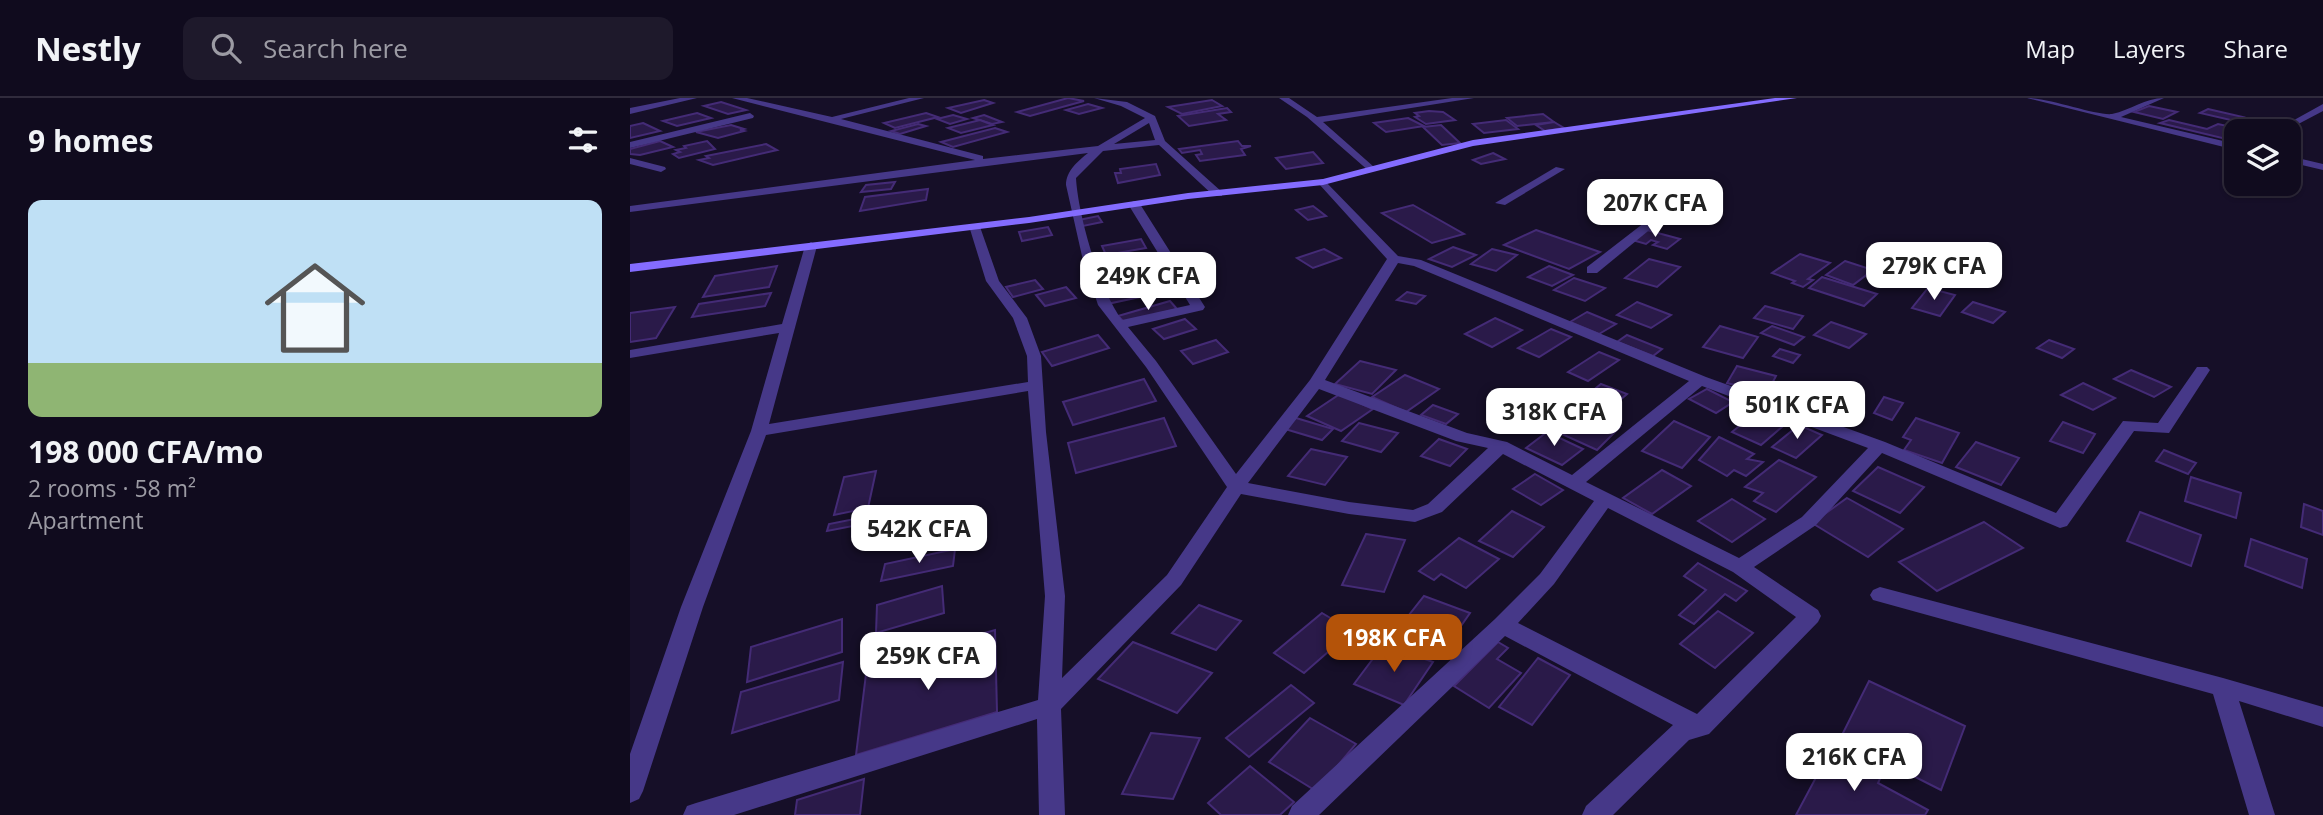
<!DOCTYPE html>
<html lang="en">
<head>
<meta charset="utf-8">
<style>
  :root { --surface:#100b1e; --page:#1e192b; --text:#f1f3f6; --muted:#9c9ba4; --line:#302b3c; --accent:#b45309 }
  body { margin:0; font-family:"Open Sans",sans-serif; background:var(--page); color:var(--text); height:100vh; display:flex; flex-direction:column; font-size:26px; white-space:nowrap }
  * { box-sizing:border-box; margin:0 }
  p { font-size:23px; color:var(--muted) }
  .icon { flex:none; width:38px; height:38px; fill:none; stroke:currentColor; stroke-width:2; stroke-linecap:round; stroke-linejoin:round }
  .map { position:relative; flex:1; overflow:hidden }
  .sheet { display:flex; flex-direction:column; background:var(--surface); width:630px }
  .sheet>* { flex:none }
  .controls { position:absolute; left:1594px; top:21px; display:grid; gap:14px }
  .controls a { display:grid; place-items:center; width:77px; height:77px; border-radius:14px; background:var(--surface); box-shadow:0 2px 5px #0004,0 0 0 2px var(--line); font-size:35px }
  .price { position:absolute; translate:-50% -60px; padding:0 16px; border-radius:14px; background:#fff; color:#222; font-size:23px; line-height:46px; filter:drop-shadow(0 2px 4px #0008) }
  .price::after { content:''; position:absolute; left:50%; top:42px; width:21px; height:16px; margin-left:-10px; background:inherit; clip-path:polygon(0 0,100% 0,50% 100%) }
  .price.selected { background:var(--accent); color:#fff }
  ul { padding:0; list-style:none }
  li { display:grid; align-content:center; gap:14px; height:371px; padding:0 28px }
  li+li { border-top:2px solid var(--line) }
  li span { display:grid; place-items:center; height:217px; border-radius:14px; color:#555 }
  li>.icon { margin-inline-start:auto }
  span .icon { width:126px; height:126px; fill:#fffc; stroke-width:1 }
  li b { font-size:30px }
  h2 { display:flex; justify-content:space-between; align-items:center; height:84px; padding:0 28px; font-size:30px }
  header { display:flex; align-items:center; gap:42px; box-sizing:border-box; height:98px; padding:0 35px; background:var(--surface); border-bottom:2px solid var(--line) }
  header strong { font-size:33px }
  nav { display:flex; gap:38px; margin-inline-start:auto; font-size:24px }
  .search { width:490px; height:63px; background:var(--page); display:flex; align-items:center; gap:18px; box-sizing:border-box; padding:0 24px; border-radius:14px; color:var(--muted); font-size:26px }
  main { display:flex; flex:1; min-height:0 }
  .map>svg:first-child { display:block }
  .building { fill:#2a1a49; stroke:#442b76; stroke-width:2 }
  .lines { fill:none; stroke-linecap:round; stroke-linejoin:round }
  .street { fill:#463888; fill-rule:evenodd }
  .secondary { fill:#846cff; fill-rule:evenodd }
</style>
</head>
<body>
<header>
<strong>Nestly</strong>
<div class="search"><svg class="icon" aria-label="search" viewBox="0 0 24 24"><circle cx="10" cy="10" r="6"/><path d="M15 15l6 6"/></svg>Search here</div>
<nav><a>Map</a><a>Layers</a><a>Share</a></nav>
</header>
<main>
<section class="sheet">
<h2>9 homes<svg class="icon" aria-label="filters" viewBox="0 0 24 24"><path d="M4 7h16M4 17h16"/><circle cx="9" cy="7" r="2"/><circle cx="15" cy="17" r="2"/></svg></h2>
<ul>
<li><span style="background:linear-gradient(#bfe0f5 75%,#8fb573 0)"><svg class="icon" aria-label="home" viewBox="0 0 24 24"><path d="M3 11l9-7 9 7M6 9v11h12V9"/></svg></span><div><b>198 000 CFA/mo</b><p>2 rooms · 58 m²</p><p>Apartment</p></div></li>
</ul>
</section>
<div class="map">
<svg width="1693" height="717" viewBox="0 0 1693 717">
  <rect width="100%" height="100%" fill="#160f28"/>
  <g class="building">
    <polygon points="438,0 454,3 400,18 387,14"/>
    <polygon points="354,2 363,5 331,15 318,10"/>
    <polygon points="582,2 592,8 552,16 538,9"/>
    <polygon points="91,4 116,12 98,16 74,8"/>
    <polygon points="458,6 472,10 449,16 436,12"/>
    <polygon points="1519,8 1547,14 1533,21 1504,14"/>
    <polygon points="597,10 601,14 588,16 596,22 559,28 548,18"/>
    <polygon points="1578,11 1613,19 1605,23 1570,15"/>
    <polygon points="799,13 813,14 825,22 796,26 785,19 789,18 785,15"/>
    <polygon points="67,15 81,20 47,28 33,23"/>
    <polygon points="296,15 308,19 265,30 254,25"/>
    <polygon points="913,16 924,24 887,28 877,20"/>
    <polygon points="323,17 337,21 320,26 307,21"/>
    <polygon points="354,17 372,24 362,26 343,20"/>
    <polygon points="778,20 794,28 756,34 744,25"/>
    <polygon points="350,22 363,27 331,35 318,30"/>
    <polygon points="876,22 888,31 854,35 843,26"/>
    <polygon points="1539,22 1577,31 1588,26 1611,31 1592,40 1530,25"/>
    <polygon points="924,24 934,30 915,33 906,27"/>
    <polygon points="13,25 30,33 0,40 0,28"/>
    <polygon points="288,26 296,28 270,36 261,33"/>
    <polygon points="101,27 114,31 110,32 114,33 88,40 66,34"/>
    <polygon points="811,27 830,45 812,47 793,29"/>
    <polygon points="365,30 377,34 323,49 311,44"/>
    <polygon points="30,43 43,49 10,57 0,56 0,51"/>
    <polygon points="77,43 85,51 49,60 43,56 50,54 46,52 56,50 54,48"/>
    <polygon points="608,43 612,48 621,48 611,51 615,57 570,63 566,57 572,56 570,52 552,55 549,51"/>
    <polygon points="136,46 147,52 83,67 69,62 79,60 76,58"/>
    <polygon points="683,54 693,65 656,71 646,60"/>
    <polygon points="863,55 875,61 851,66 843,62"/>
    <polygon points="526,66 530,77 488,85 485,75 491,75 490,71"/>
    <polygon points="265,84 261,91 231,94 236,87"/>
    <polygon points="298,91 296,102 230,113 235,99"/>
    <polygon points="783,107 834,136 802,145 752,115"/>
    <polygon points="683,108 696,118 678,122 666,112"/>
    <polygon points="468,118 472,124 453,128 449,122"/>
    <polygon points="418,129 422,137 392,143 389,134"/>
    <polygon points="1013,131 1050,141 1037,151 1023,147 1028,144 1021,142 1016,146 999,141"/>
    <polygon points="906,132 970,154 939,171 874,147"/>
    <polygon points="511,141 516,150 476,157 472,148"/>
    <polygon points="823,149 846,157 822,169 799,161"/>
    <polygon points="694,151 711,160 683,170 667,160"/>
    <polygon points="862,151 887,157 866,173 841,166"/>
    <polygon points="1170,156 1200,165 1178,181 1183,182 1173,189 1162,185 1165,183 1142,175"/>
    <polygon points="1019,161 1050,169 1027,189 995,180"/>
    <polygon points="508,163 515,170 491,176 485,169"/>
    <polygon points="1215,163 1243,172 1223,187 1196,177"/>
    <polygon points="147,168 139,189 73,199 85,178"/>
    <polygon points="919,168 943,177 922,188 898,179"/>
    <polygon points="529,179 538,193 477,206 470,192"/>
    <polygon points="1192,179 1247,196 1234,208 1179,190"/>
    <polygon points="944,180 975,190 955,203 924,192"/>
    <polygon points="405,182 413,191 383,199 376,189"/>
    <polygon points="436,189 446,200 415,208 406,197"/>
    <polygon points="1298,190 1325,197 1310,218 1282,210"/>
    <polygon points="777,194 795,198 786,206 767,202"/>
    <polygon points="141,195 135,208 62,219 69,206"/>
    <polygon points="540,203 547,211 495,225 488,218"/>
    <polygon points="1007,204 1041,217 1021,230 987,217"/>
    <polygon points="1343,204 1375,214 1363,225 1332,214"/>
    <polygon points="1135,208 1173,218 1163,231 1124,220"/>
    <polygon points="45,209 26,240 0,244 0,215"/>
    <polygon points="957,214 986,226 969,236 940,224"/>
    <polygon points="865,220 892,232 862,249 835,236"/>
    <polygon points="555,221 566,231 534,241 523,231"/>
    <polygon points="1201,224 1236,236 1219,250 1184,237"/>
    <polygon points="1090,228 1128,239 1113,260 1073,249"/>
    <polygon points="1142,228 1174,239 1164,247 1131,235"/>
    <polygon points="921,231 941,239 909,259 888,250"/>
    <polygon points="468,237 479,250 422,268 412,254"/>
    <polygon points="997,237 1032,251 1023,258 987,244"/>
    <polygon points="586,242 598,254 563,266 551,253"/>
    <polygon points="1419,242 1444,251 1432,260 1407,250"/>
    <polygon points="1150,251 1170,257 1163,265 1143,258"/>
    <polygon points="969,254 989,262 958,283 938,274"/>
    <polygon points="730,263 766,272 742,296 705,286"/>
    <polygon points="1107,268 1146,278 1137,295 1097,285"/>
    <polygon points="1501,272 1541,289 1524,299 1484,281"/>
    <polygon points="775,277 809,291 776,314 742,299"/>
    <polygon points="514,281 526,303 443,327 433,304"/>
    <polygon points="1453,285 1485,300 1463,312 1431,297"/>
    <polygon points="971,286 997,296 976,314 949,304"/>
    <polygon points="1077,291 1103,304 1086,315 1059,301"/>
    <polygon points="710,296 743,311 711,333 677,318"/>
    <polygon points="1254,299 1273,305 1262,322 1244,315"/>
    <polygon points="899,303 926,312 906,329 880,319"/>
    <polygon points="803,307 828,316 816,326 791,317"/>
    <polygon points="945,313 990,329 967,352 923,332"/>
    <polygon points="1124,316 1153,328 1131,347 1102,334"/>
    <polygon points="534,320 546,348 446,375 438,345"/>
    <polygon points="666,320 703,331 692,342 655,331"/>
    <polygon points="1286,320 1329,335 1312,365 1274,352 1281,342 1273,339"/>
    <polygon points="1044,323 1080,339 1052,370 1012,353"/>
    <polygon points="1433,324 1465,336 1453,355 1420,343"/>
    <polygon points="729,325 768,335 751,354 712,343"/>
    <polygon points="1169,327 1192,337 1166,360 1142,349"/>
    <polygon points="917,334 953,351 932,367 896,350"/>
    <polygon points="1089,339 1124,356 1117,361 1133,364 1116,378 1104,372 1097,378 1069,362"/>
    <polygon points="809,341 837,351 820,368 791,358"/>
    <polygon points="1346,344 1389,360 1371,387 1326,369"/>
    <polygon points="681,351 717,359 695,387 658,378"/>
    <polygon points="1534,352 1566,365 1558,376 1526,363"/>
    <polygon points="1149,362 1186,379 1146,414 1124,403 1133,395 1115,389"/>
    <polygon points="1248,369 1294,389 1270,415 1223,393"/>
    <polygon points="1032,372 1061,388 1022,416 993,400"/>
    <polygon points="246,373 238,410 204,417 214,379"/>
    <polygon points="905,376 933,392 911,407 883,391"/>
    <polygon points="1561,379 1611,395 1606,420 1555,403"/>
    <polygon points="1217,400 1273,431 1238,459 1182,425"/>
    <polygon points="1102,401 1135,421 1102,444 1068,423"/>
    <polygon points="1674,406 1693,413 1693,437 1671,429"/>
    <polygon points="882,413 914,429 883,459 849,443"/>
    <polygon points="1510,414 1571,437 1561,468 1497,443"/>
    <polygon points="250,416 249,423 197,433 199,426"/>
    <polygon points="319,416 313,441 256,451 264,426"/>
    <polygon points="1354,424 1393,450 1307,493 1269,464"/>
    <polygon points="736,436 775,442 754,494 712,487"/>
    <polygon points="829,440 869,461 836,490 811,476 804,482 789,473"/>
    <polygon points="1621,441 1677,461 1672,490 1615,468"/>
    <polygon points="325,451 323,468 251,483 255,466"/>
    <polygon points="1068,465 1117,493 1106,503 1095,496 1064,526 1049,517 1076,492 1054,478"/>
    <polygon points="312,488 314,515 246,535 247,507"/>
    <polygon points="794,498 840,515 808,561 760,541"/>
    <polygon points="569,507 611,523 586,552 542,535"/>
    <polygon points="1088,513 1123,535 1085,570 1050,546"/>
    <polygon points="692,515 722,533 674,575 644,555"/>
    <polygon points="212,521 212,554 117,584 121,549"/>
    <polygon points="365,532 367,614 226,657 237,568"/>
    <polygon points="503,544 582,575 547,615 468,581"/>
    <polygon points="868,544 878,550 867,561 891,575 859,610 824,588"/>
    <polygon points="754,546 803,564 774,607 724,586"/>
    <polygon points="908,560 940,577 902,627 869,609"/>
    <polygon points="213,564 209,602 102,635 111,594"/>
    <polygon points="1239,583 1335,628 1311,692 1210,641"/>
    <polygon points="661,587 684,605 619,659 596,640"/>
    <polygon points="680,620 726,646 686,693 639,664"/>
    <polygon points="521,635 570,640 543,701 492,696"/>
    <polygon points="1199,655 1231,672 1236,662 1254,672 1248,685 1298,712 1295,717 1166,717"/>
    <polygon points="620,668 664,704 650,717 591,717 578,705"/>
    <polygon points="234,681 230,717 165,717 167,702"/>
  </g>
  <g class="lines">
    <g class="street">
      <polygon points="50,0 67,0 0,16 0,10"/>
      <path d="M102 0H117L202 19 279 0H294L211 21 353 58V61L468 48 515 20 491 8 464 0 497 4 525 18 535 43 592 94V98H584L529 47 473 53 446 80C448 117 470 193 492 222L560 207 498 106 504 103 510 106 575 209 573 212 498 229 526 263 606 376 680 282 757 161 689 86V82L693 81 768 158 791 162 1076 279 1255 344 1426 415 1493 323 1528 325 1567 269H1577L1580 272 1539 335 1504 333 1437 428 1430 430 1252 355 1186 427 1124 469 1188 512 1191 518 1188 524 1079 636 1059 642 983 717H952L956 708 1043 627 875 538 689 717H658L662 708 865 521 910 476 964 403 873 356 812 414 785 424 719 416 611 396 551 487 431 611 435 717H409L407 621 104 717H53L57 708 66 705 408 602 415 498 398 293 136 337 73 509 13 693 9 701 0 705V656L51 509 121 333 149 235 0 260V252L152 226 175 148 181 144 187 148 139 326 398 284 397 258 383 220 356 183 339 128 349 126 369 183 397 220 411 258 416 334 435 498 432 580 537 477 597 389 516 269 468 207 452 158 436 87C436 73 448 63 458 55L0 114V108L345 62ZM519 25 525 42 484 46ZM768 165 784 168 1059 283 942 377 877 344 837 335 695 282ZM1072 288 1238 350 1172 419 1109 460 956 384ZM689 291 826 343 858 350 798 406 783 412 719 404 618 385ZM978 410 1103 474 1166 519 1067 616 888 525 924 486Z"/>
      <polygon points="649,0 659,0 687,19 822,0 844,0 693,24 744,69 744,73 740,74 677,19"/>
      <path d="M1397 0C1420 0 1467 18 1482 16 1501 12 1515 0 1534 0L1491 19 1606 46V52Z"/>
      <polygon points="1693,6 1693,13 1655,33 1644,33"/>
      <polygon points="120,15 124,18 123,20 0,50 0,44"/>
      <polygon points="1659,58 1693,66 1693,72 1659,64"/>
      <polygon points="0,60 35,69 36,71 31,74 0,66"/>
      <polygon points="926,69 935,71 875,107 865,105"/>
      <polygon points="1041,104 1051,106 967,175 957,175 957,169"/>
      <polygon points="1250,489 1593,580 1693,609 1693,629 1609,603 1645,717 1619,717 1583,596 1243,502 1240,497 1243,492"/>
    </g>
    <polygon class="secondary" points="1145,0 1167,0 843,48 693,87 558,101 399,125 0,174 0,166 399,119 558,95 693,81 843,42"/>
  </g>
</svg>
<div class="controls">
<a><svg class="icon" aria-label="layers" viewBox="0 0 24 24"><path d="M12 4l9 5-9 5-9-5zM3 14l9 5 9-5"/></svg></a>
</div>
<b class="price" style="left:1025px;top:141px">207K CFA</b>
<b class="price" style="left:1304px;top:204px">279K CFA</b>
<b class="price" style="left:518px;top:214px">249K CFA</b>
<b class="price" style="left:1167px;top:343px">501K CFA</b>
<b class="price" style="left:924px;top:350px">318K CFA</b>
<b class="price" style="left:289px;top:467px">542K CFA</b>
<b class="price selected" style="left:764px;top:576px">198K CFA</b>
<b class="price" style="left:298px;top:594px">259K CFA</b>
<b class="price" style="left:1224px;top:695px">216K CFA</b>
</div>
</main>
</body>
</html>
